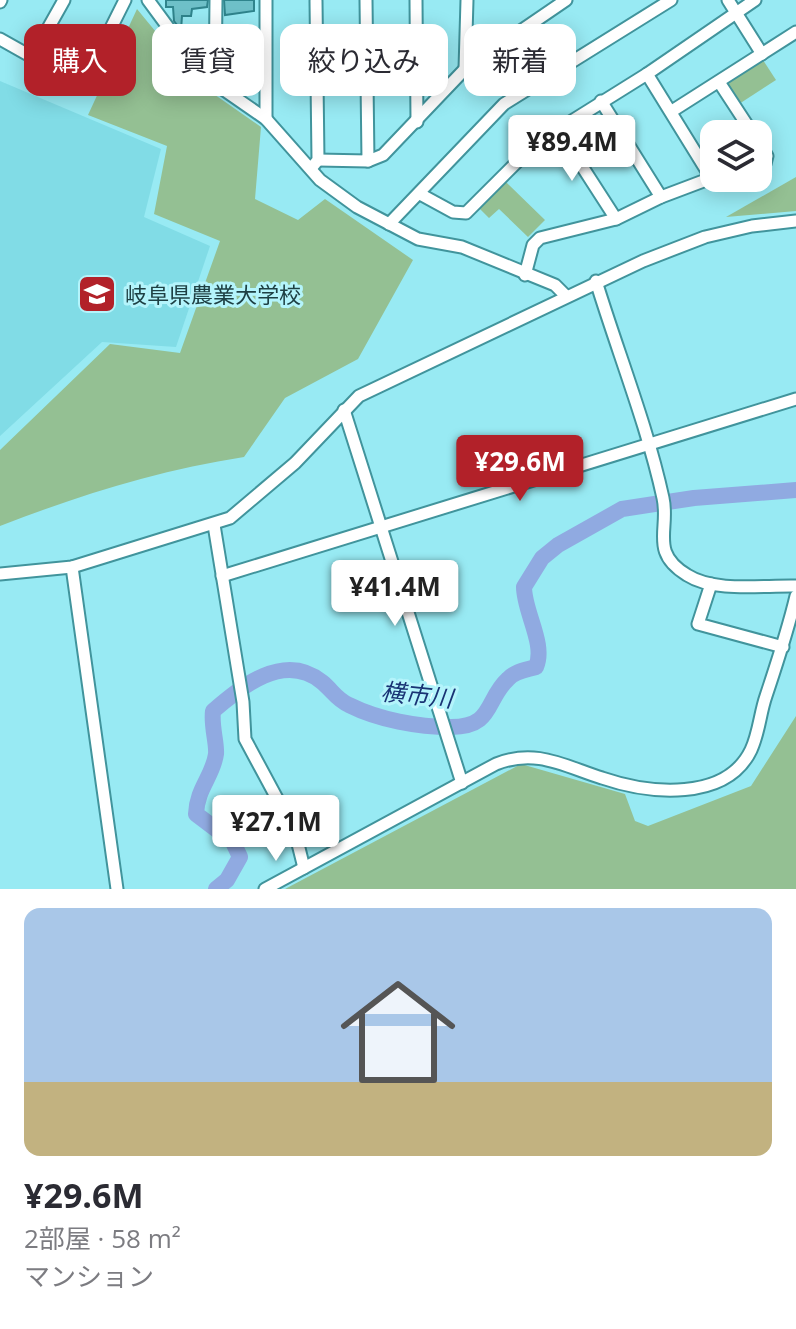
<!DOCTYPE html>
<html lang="ja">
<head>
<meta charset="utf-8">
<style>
  :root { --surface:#fff; --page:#f7f7f7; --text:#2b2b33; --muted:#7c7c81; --line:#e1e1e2; --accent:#b22129 }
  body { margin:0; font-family:"Open Sans","Noto Sans JP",sans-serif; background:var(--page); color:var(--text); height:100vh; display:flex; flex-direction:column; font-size:30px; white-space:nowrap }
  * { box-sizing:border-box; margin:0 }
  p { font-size:26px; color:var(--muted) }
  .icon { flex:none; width:44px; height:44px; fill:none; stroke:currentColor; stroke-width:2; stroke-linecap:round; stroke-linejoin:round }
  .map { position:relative; height:889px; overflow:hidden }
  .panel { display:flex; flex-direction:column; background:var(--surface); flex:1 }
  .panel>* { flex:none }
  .banner { position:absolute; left:24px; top:24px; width:748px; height:72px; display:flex; gap:16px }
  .buttons { position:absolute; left:700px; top:120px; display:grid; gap:16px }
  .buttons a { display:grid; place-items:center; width:72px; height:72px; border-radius:16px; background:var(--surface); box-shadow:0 4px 20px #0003; font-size:40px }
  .price { position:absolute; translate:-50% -68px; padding:0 18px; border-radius:8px; background:#fff; color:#222; font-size:26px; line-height:52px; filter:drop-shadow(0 2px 4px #0008) }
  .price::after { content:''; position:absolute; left:50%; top:48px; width:24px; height:18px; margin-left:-12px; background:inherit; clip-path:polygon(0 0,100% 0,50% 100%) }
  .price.on { background:var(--accent); color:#fff }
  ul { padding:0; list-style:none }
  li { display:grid; align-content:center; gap:16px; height:424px; padding:0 24px }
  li+li { border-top:2px solid var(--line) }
  li span { display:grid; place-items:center; height:248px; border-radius:16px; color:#555 }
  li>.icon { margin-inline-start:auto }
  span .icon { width:144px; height:144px; fill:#fffc; stroke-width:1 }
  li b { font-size:34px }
  .pill { padding:0 28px; border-radius:16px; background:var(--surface); box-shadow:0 4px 20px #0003; font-size:28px; line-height:72px }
  .pill.on { background:var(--accent); color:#fff }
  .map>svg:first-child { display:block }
  .built { fill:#81dce6 }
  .green { fill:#94c093 }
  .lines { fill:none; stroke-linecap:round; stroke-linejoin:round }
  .river { stroke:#90aae1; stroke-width:16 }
  .building { fill:#6ec0c8; stroke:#2f848c; stroke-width:2 }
  .minor-casing { stroke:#41949c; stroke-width:15 }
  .minor { stroke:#fff; stroke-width:11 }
  .labels { text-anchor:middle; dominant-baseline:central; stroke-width:6; stroke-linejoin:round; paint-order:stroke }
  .poi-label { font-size:22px; fill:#1e4044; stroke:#b4f4fb; text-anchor:start }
  .water-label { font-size:24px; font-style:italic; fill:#193374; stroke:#b4f4fb }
</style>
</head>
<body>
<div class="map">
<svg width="796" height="889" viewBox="0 0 796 889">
  <rect width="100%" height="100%" fill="#98eaf3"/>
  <polygon class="built" points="0,81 161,149 144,217 210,246 176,347 102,342 0,436"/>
  <g class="green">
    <path d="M137 9 198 83 261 127 255 199 298 220 325 199 413 260 358 359 285 398 244 457C159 470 80 495 0 526V450L110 344 180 353 220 241 154 214 167 146 88 115Z"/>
    <polygon points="761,57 776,80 739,104 724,82"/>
    <polygon points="796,177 796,211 726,217"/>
    <polygon points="505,181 545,220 528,237 499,209 489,218 479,208"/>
    <polygon points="796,716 796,889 285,889 521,764 625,794 635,821 648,826 751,786"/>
  </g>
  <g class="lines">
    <path class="river" d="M216 889 227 880 240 857 233 842 196 814C197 788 213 776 216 754 217 743 211 726 213 711 241 687 284 651 322 682 332 690 336 699 349 705 379 720 418 727 451 727 494 727 485 700 508 679 515 671 526 670 536 667 546 644 524 612 524 587L542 558 558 545 622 509 694 498 796 490"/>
  </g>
  <g class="building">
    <polygon points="166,0 208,0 207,7 192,9 191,16 182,16 181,30 174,21 173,7 166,7"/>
    <polygon points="224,0 254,0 254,11 225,15"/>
  </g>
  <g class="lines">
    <g class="minor-casing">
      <g id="minor">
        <polyline points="148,0 204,76 266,119 320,180 357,207 418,239 462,247 555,285 566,296"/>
        <polyline points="266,0 266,119"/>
        <polyline points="416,0 417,122"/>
        <polyline points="728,0 762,54"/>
        <polyline points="0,2 1,0"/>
        <polyline points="0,39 32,57 64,0"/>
        <polyline points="32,57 82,86 125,0"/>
        <polyline points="465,69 467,0"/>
        <polyline points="647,74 710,176"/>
        <polyline points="719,82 753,134"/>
        <polyline points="215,86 216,0"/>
        <polyline points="601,101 661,197"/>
        <polyline points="672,111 796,32"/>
        <polyline points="558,129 616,219"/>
        <polyline points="758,141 767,156 765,164 758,168"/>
        <polyline points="318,160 368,161 366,0"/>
        <polyline points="368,161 383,155 465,69 566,0"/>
        <polyline points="313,166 318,160 316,1"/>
        <polyline points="420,194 453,212 466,213 535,144 647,74 755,0"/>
        <polyline points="389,224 504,104 671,0"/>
        <polyline points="525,275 533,245 540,238 616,219 661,197 714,177"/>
        <path d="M596 281C618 353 647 425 663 498 670 529 649 552 687 575 715 593 764 585 796 586"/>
        <polyline points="344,410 462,783"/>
        <polyline points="214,525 243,702 245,739 295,832 304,868"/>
        <polyline points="72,567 117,889"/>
        <polyline points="0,574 72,567 230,518 295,463 359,396 643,261 705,237 752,226 796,221"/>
        <polyline points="222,576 796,399"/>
        <polyline points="711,584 698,624 783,647"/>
        <path d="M265 889 496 764C536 748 564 766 602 778 649 794 726 802 751 750 759 733 760 713 766 696 777 663 788 630 796 596"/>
      </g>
    </g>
    <use href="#minor" class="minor"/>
  </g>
  <defs>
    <g id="university-square" transform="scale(2)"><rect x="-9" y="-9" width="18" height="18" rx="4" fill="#b22129" stroke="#b4f4fb"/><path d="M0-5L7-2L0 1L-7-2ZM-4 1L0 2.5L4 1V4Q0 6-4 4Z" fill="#fff"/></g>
  </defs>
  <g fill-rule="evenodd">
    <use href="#university-square" x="97" y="294"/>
  </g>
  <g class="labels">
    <g class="poi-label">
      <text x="125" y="294">岐阜県農業大学校</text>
    </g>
    <g class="water-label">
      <text transform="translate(417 694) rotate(6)">横市川</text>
    </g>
  </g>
</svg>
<div class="buttons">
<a><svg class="icon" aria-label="layers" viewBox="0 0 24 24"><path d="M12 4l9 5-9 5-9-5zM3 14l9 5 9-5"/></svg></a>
</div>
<b class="price" style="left:572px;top:183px">¥89.4M</b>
<b class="price on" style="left:520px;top:503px">¥29.6M</b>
<b class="price" style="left:395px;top:628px">¥41.4M</b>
<b class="price" style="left:276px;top:863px">¥27.1M</b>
<div class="banner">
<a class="pill on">購入</a>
<a class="pill">賃貸</a>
<a class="pill">絞り込み</a>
<a class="pill">新着</a>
</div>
</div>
<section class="panel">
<ul>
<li><span style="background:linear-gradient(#a9c7e8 70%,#c2b280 0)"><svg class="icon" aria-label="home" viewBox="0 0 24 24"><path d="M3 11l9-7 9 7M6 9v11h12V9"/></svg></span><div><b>¥29.6M</b><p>2部屋 · 58 m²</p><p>マンション</p></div></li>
</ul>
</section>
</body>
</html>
